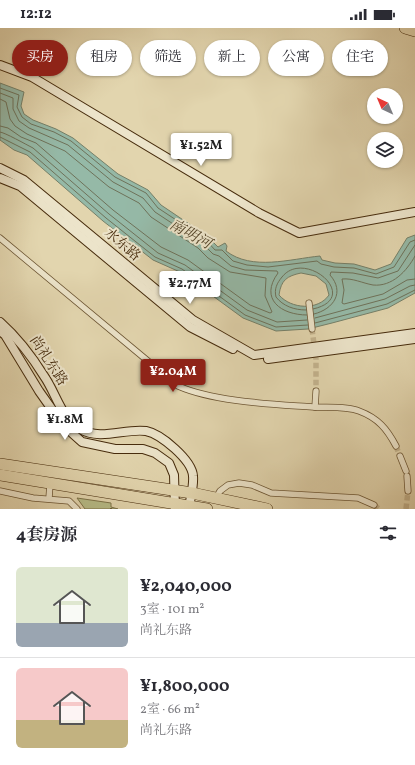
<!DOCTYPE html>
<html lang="zh">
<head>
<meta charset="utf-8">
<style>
  :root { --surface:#fff; --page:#f2f2f3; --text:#2b2b33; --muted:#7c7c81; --line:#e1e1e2; --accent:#8f2418 }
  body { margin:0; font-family:Vollkorn,"Noto Serif SC",serif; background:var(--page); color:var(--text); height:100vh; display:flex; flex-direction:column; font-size:15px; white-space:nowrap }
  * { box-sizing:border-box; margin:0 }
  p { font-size:13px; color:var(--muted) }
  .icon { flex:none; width:22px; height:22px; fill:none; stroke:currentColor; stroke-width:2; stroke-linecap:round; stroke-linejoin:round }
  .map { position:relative; height:481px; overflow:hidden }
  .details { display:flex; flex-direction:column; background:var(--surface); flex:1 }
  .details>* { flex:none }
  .guide { position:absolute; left:12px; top:12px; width:391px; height:36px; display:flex; gap:8px }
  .needle { width:26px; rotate:316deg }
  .tools { position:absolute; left:367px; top:60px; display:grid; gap:8px }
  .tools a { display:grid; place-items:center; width:36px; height:36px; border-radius:50%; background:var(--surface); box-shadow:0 1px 3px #0004; font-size:20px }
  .price { position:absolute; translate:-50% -34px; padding:0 9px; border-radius:4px; background:#fff; color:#222; font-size:13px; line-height:26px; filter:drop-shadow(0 1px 2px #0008) }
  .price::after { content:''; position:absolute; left:50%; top:24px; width:12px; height:9px; margin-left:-6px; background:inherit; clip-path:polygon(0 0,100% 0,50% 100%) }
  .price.current { background:var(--accent); color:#fff }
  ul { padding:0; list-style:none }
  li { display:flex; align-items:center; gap:12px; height:100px; padding:0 16px }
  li+li { border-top:1px solid var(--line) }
  li span { display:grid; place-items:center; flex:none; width:112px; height:80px; border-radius:6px; color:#555 }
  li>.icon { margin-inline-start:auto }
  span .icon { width:48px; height:48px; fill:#fffc; stroke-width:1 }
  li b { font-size:17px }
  h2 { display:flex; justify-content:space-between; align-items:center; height:48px; padding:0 16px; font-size:17px }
  .tag { padding:0 14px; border-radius:18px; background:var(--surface); box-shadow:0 1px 3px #0004; font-size:14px; line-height:36px }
  .tag.current { background:var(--accent); color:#fff }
  .status { display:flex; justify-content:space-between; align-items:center; height:28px; padding:0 20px; background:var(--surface); direction:ltr }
  .status svg { height:11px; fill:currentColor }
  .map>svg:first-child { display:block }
  .green { fill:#b7bc88; stroke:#7e744a }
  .water { fill:#95b9a7; stroke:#758069; fill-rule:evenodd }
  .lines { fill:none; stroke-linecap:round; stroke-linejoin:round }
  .shore { stroke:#6e725a; stroke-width:1 }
  .street-tunnel { stroke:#c3b38e; stroke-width:5.5; stroke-dasharray:5.5 3; stroke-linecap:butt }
  .street-casing { stroke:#6d5634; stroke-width:7 }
  .secondary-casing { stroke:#462b0c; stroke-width:10 }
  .highway-casing { stroke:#462b0c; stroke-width:12 }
  .path { stroke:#462b0c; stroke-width:1; stroke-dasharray:1 2; stroke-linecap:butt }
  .street { stroke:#ece4ca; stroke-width:5.5 }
  .secondary { stroke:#ece4ca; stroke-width:8 }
  .highway { stroke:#e2d5ae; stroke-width:11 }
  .labels { text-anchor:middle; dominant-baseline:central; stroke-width:4; stroke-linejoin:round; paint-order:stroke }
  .street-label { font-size:14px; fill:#462b0c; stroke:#ece4ca }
  .water-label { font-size:15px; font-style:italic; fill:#56472b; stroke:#ece4ca }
</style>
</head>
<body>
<div class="status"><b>12:12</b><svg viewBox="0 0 49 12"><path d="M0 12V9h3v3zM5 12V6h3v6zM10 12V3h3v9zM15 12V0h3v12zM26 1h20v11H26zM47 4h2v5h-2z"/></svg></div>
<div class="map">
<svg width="415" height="481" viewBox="0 0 415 481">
  <rect width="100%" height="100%" fill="#e2d5ae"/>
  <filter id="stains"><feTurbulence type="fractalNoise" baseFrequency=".005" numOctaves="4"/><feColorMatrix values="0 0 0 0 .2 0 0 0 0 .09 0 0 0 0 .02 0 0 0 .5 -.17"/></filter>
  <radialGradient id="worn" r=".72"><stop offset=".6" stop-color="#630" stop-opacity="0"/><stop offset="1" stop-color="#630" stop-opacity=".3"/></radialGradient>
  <polygon class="green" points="77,470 111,475 111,479 118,481 85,481"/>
  <path class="water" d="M0 55 24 64 21 78 24 86 33 92 56 101 73 110 118 146 148 162 161 177 207 208 218 219 225 215 227 218 226 223C252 243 290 231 320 228L322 232 335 235 354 236 375 242 391 236 407 210 415 207V265L388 280 332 295 308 301 276 303 243 290 180 244 153 232 103 193 27 127 14 122 0 112ZM301 245 316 248 326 256 329 267C318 283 291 281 279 267 281 252 287 248 301 245Z"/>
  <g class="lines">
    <g class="shore">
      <polyline points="0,60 19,67 17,79 22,89 31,96 54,104 71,113 115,149 146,165 158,180 205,211 215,222 222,222 233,233 247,237 268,239 317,233 321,236 334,239 354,240 376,246 394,239 410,214 415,212"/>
      <path d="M0 65 13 70V81L19 93 29 100 68 117 113 154 143 170 155 184 202 215 213 226 219 228 231 238 245 242 277 243 278 245C259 271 281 287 307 287"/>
      <polyline points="0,71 6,74 10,91 15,98 27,106 65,123 109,159 139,175 151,189 198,220 208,230 230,244 266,250 265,268 272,284 270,285 250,277 188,232 161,219 113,182 36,115 21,109 8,100 0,98"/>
      <path d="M0 104C4 104 27 117 33 120L109 186 158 225 185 237 247 282 277 294 307 292"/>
      <polyline points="0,109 30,124 106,190 155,229 182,241 245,287 276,299 308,297"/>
      <path d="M415 228C407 243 392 259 373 257 362 255 353 250 342 251L344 262 342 275 344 276 383 266 407 252 415 251"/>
      <path d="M306 282C294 282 283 278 276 269 274 261 277 255 282 249 305 220 363 270 313 281"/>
      <path d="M314 286C334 281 345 264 330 247L331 244 353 245 378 250 398 243 415 217"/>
      <polyline points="315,290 385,271 410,258 415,257"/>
      <polyline points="315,295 387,276 415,262"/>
    </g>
    <g class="street-tunnel">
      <polyline points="312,301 316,331 316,363"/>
      <polyline points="396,418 400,428"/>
      <polyline points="374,477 379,481"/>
      <polyline points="406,481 408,463"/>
    </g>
    <g class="street-casing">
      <g id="street">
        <path d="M0 210 178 358C215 374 272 376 313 379 327 380 346 378 359 383 378 390 387 401 396 418"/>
        <polyline points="309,275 312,301"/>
        <polyline points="315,379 316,363"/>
        <polyline points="400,428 406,443"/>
        <polyline points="407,448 408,463"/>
        <polyline points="0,463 33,470 69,473 77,481"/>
        <polyline points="49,470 50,456"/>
        <polyline points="216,470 220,463 228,457 239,455 252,457 271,465 358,470 374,477"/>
      </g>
    </g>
    <g class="secondary-casing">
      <g id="secondary">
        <polyline points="0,37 32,49 259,185 299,205 415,184"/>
        <polyline points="0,140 24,152 193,292 254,327 415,305"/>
        <polyline points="0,150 20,158 190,299 233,321"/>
        <path d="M0 294C18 310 31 327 44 348 56 365 61 390 80 401 101 413 125 400 146 403 161 406 192 432 193 448 194 459 190 470 189 481"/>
        <polyline points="0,303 5,307 39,363 63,397 82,414 115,421 143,421 155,425 169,435 174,447 175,481"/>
        <polyline points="268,331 415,311"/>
      </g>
    </g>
    <g class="highway-casing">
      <g id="highway">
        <polyline points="405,0 415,3"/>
        <polyline points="0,436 192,465 267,481"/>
        <polyline points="0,447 207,481"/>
      </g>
    </g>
    <polyline class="path" points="111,481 111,479"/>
    <use href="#street" class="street"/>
    <use href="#secondary" class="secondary"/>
    <use href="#highway" class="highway"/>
  </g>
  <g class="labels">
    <g class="street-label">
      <text transform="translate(122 217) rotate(40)">水东路</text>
      <text transform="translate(48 333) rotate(57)">尚礼东路</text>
    </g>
    <g class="water-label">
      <text transform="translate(190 207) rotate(29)">南明河</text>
    </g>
  </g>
  <rect width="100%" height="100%" filter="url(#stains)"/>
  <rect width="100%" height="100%" fill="url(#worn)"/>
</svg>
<div class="tools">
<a><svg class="needle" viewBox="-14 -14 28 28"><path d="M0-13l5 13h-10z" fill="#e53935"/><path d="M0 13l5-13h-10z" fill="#7c7c81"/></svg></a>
<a><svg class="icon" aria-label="layers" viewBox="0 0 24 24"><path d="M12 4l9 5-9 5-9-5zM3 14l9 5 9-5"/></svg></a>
</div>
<b class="price" style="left:201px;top:139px">¥1.52M</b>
<b class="price" style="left:190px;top:277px">¥2.77M</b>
<b class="price current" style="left:173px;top:365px">¥2.04M</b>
<b class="price" style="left:65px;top:413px">¥1.8M</b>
<div class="guide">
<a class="tag current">买房</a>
<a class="tag">租房</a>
<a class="tag">筛选</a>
<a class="tag">新上</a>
<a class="tag">公寓</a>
<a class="tag">住宅</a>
</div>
</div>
<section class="details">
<h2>4套房源<svg class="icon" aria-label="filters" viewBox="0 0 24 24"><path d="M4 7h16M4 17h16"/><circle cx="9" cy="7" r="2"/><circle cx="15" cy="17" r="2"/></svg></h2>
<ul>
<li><span style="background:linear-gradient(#dfe7d0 70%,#9aa5b1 0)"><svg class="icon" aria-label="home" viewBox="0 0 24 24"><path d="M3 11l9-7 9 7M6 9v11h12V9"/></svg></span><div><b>¥2,040,000</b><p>3室 · 101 m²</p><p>尚礼东路</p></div></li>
<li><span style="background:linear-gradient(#f6c9c9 65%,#c2b280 0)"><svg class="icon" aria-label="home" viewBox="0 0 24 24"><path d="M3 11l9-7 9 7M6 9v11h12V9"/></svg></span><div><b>¥1,800,000</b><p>2室 · 66 m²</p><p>尚礼东路</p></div></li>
</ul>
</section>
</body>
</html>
